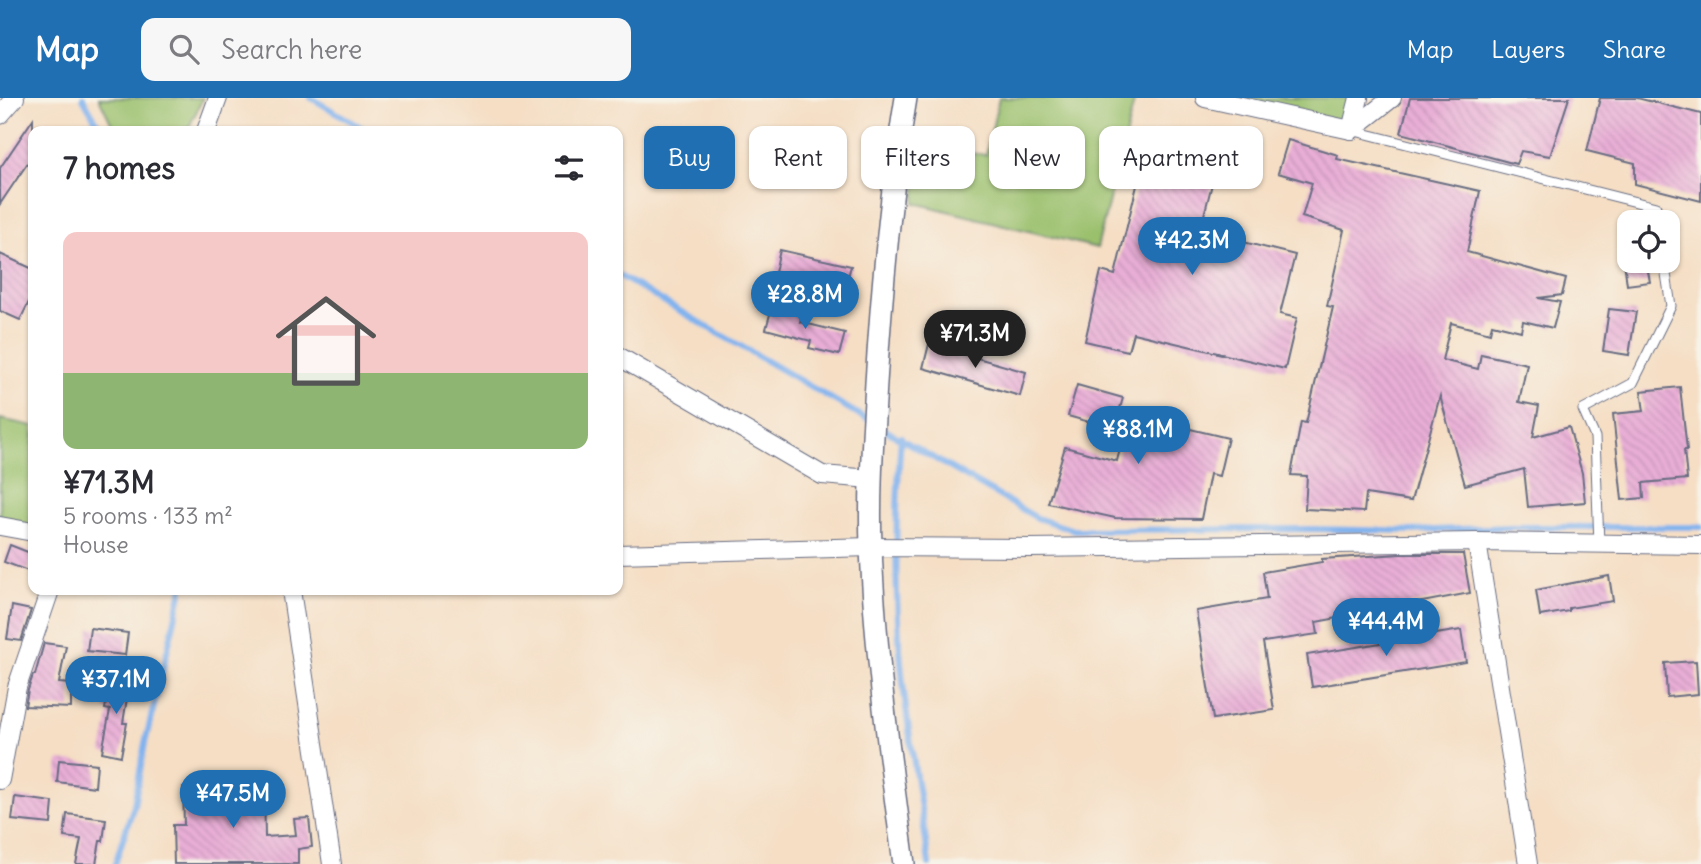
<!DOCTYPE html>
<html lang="en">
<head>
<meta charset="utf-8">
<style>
  :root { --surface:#fff; --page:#f7f7f7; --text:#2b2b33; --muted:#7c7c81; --line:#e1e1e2; --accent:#1f6fb2 }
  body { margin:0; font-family:Delius,sans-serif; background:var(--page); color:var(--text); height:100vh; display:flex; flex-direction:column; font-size:26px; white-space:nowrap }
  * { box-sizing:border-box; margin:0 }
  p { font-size:23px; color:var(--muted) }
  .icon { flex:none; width:38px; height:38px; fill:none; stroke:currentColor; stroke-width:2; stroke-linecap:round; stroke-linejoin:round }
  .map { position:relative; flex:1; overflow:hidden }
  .side { position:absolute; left:28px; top:28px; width:595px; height:469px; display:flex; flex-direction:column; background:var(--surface); border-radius:14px; box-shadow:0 2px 5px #0004 }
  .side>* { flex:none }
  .banner { position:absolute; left:644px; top:28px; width:665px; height:63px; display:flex; gap:14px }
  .fabs { position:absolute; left:1617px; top:112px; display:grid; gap:14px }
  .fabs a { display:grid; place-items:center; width:63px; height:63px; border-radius:14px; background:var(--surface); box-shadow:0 2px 5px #0004; font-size:35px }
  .price { position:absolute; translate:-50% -60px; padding:0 16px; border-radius:24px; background:var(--accent); color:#fff; font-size:23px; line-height:46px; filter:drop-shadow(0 2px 4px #0008) }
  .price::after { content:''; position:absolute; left:50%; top:42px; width:21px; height:16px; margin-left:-10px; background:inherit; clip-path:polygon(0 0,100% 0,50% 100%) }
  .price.current { background:#222; color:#fff }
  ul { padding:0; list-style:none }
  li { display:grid; align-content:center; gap:14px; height:371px; padding:0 35px }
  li+li { border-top:2px solid var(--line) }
  li span { display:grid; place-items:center; height:217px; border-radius:14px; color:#555 }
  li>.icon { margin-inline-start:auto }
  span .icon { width:126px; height:126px; fill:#fffc; stroke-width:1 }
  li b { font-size:30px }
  h2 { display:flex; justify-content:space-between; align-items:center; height:84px; padding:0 35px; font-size:30px }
  .pill { padding:0 24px; border-radius:14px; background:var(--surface); box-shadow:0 2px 5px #0004; font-size:24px; line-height:63px }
  .pill.current { background:var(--accent); color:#fff }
  header { display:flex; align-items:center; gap:42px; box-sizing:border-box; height:98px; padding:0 35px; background:var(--accent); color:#fff }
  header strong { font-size:33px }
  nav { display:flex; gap:38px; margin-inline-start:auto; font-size:24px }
  .search { width:490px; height:63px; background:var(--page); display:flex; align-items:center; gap:18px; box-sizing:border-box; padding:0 24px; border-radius:14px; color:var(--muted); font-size:26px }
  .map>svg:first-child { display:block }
  .grass { fill:#9ac06c; stroke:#5a7865; stroke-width:2 }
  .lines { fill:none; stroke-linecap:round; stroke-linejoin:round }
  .stream { stroke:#82b3ee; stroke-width:6 }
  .building { fill:url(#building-back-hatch) }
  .service-casing { stroke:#676c82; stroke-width:11 }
  .minor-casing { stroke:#676c82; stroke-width:20 }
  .tertiary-casing { stroke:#676c82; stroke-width:24 }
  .service { stroke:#fff; stroke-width:9 }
  .minor { stroke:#fff; stroke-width:18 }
  .tertiary { stroke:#fff; stroke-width:21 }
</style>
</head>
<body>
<header>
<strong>Map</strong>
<div class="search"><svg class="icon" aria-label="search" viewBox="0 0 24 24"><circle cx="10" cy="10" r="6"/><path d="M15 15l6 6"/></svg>Search here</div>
<nav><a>Map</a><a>Layers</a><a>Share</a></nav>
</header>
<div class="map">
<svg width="1701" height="766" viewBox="0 0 1701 766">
  <defs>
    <pattern id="building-back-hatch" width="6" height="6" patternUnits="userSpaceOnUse" patternTransform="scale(1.75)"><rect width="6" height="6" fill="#e9aed6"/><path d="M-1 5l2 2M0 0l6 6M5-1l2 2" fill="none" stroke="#c796ba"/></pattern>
  </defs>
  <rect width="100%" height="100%" fill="#f7f3e8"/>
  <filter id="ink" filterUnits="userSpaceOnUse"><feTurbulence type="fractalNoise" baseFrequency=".0143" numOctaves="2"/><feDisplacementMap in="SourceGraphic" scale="14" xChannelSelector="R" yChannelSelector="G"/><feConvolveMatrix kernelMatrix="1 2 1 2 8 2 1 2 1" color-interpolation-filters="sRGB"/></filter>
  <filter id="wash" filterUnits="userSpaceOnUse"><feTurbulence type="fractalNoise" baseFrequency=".00686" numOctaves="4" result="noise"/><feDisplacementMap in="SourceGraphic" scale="28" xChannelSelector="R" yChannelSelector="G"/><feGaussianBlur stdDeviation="1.57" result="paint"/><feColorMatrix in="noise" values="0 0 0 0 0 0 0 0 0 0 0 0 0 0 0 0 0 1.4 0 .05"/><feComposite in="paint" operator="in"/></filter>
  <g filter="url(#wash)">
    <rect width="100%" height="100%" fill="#f5dec4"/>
    <g class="grass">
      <polygon points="99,0 203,0 187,33 115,33"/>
      <polygon points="999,0 1135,0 1097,150 915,105 920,48 986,57"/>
      <polygon points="1205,0 1359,0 1351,32"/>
      <polygon points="0,321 33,328 33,429 0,424"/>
    </g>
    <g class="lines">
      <g class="stream">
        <polyline points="83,0 102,33"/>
        <polyline points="311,0 368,33"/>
        <polyline points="618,177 1037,420 1074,432 1312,431 1410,433 1511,429 1701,429"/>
        <path d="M901 339C895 418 894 496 902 575 908 639 921 702 929 766"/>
        <polyline points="115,766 134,707 145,645 182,492"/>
      </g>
    </g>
    <g id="blocks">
      <g class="building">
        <polygon points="1410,0 1569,0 1550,58 1521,53 1516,66 1401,35"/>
        <polygon points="1600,0 1637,0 1701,16 1701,103 1635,86 1635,65 1587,53"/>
        <polygon points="33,21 33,57 0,106 0,70"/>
        <polygon points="1288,42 1338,57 1337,61 1480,93 1467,154 1566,181 1562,197 1538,200 1560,204 1553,230 1523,223 1521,233 1492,226 1490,235 1451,225 1442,262 1478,271 1481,256 1527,266 1519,304 1539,308 1533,339 1569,329 1582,375 1585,404 1528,409 1524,371 1465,387 1440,298 1411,403 1366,396 1364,414 1305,411 1307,378 1291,377 1301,324 1306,325 1333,209 1327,208 1344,132 1302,119 1312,85 1278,75"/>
        <polygon points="1144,59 1215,74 1200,133 1295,157 1280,216 1297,220 1285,271 1133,235 1128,253 1085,243 1101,173 1115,177"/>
        <polygon points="780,152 851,168 845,189 806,179 805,182 775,174"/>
        <polygon points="0,156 33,171 33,196 20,222 0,213"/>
        <polygon points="1624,163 1646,163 1650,184 1627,187"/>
        <polygon points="772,209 802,217 800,224 845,235 839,257 809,250 811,243 766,231"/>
        <polygon points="1609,211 1636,214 1629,257 1603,253"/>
        <polygon points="929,246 1026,274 1020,298 923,270"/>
        <polygon points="1077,287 1123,300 1119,314 1228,340 1219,378 1210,376 1201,421 1115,420 1048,405 1065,349 1117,363 1124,334 1068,318"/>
        <polygon points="1680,289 1687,352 1684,352 1687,381 1643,385 1644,400 1622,402 1613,316 1644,313 1641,293"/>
        <polygon points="10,447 33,456 28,473 4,464"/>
        <polygon points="1401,456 1463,456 1470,495 1316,524 1318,536 1263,544 1274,612 1213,621 1196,513 1267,501 1263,474 1322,464 1322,461"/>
        <polygon points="1609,478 1613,503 1569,510 1569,513 1540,518 1536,492"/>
        <polygon points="12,508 31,512 21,543 7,541"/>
        <polygon points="90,530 128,535 125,557 87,553"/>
        <polygon points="1461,532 1466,564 1312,589 1307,557"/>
        <polygon points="44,545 66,548 59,585 71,586 71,610 25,608 28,592 33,577 35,577"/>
        <polygon points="1696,563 1698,596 1667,599 1665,565"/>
        <polygon points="111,579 130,582 123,625 127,625 121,658 102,654 110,612 105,611"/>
        <polygon points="59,662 97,666 95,689 57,684"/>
        <polygon points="264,688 265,739 296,737 294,721 309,720 312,749 298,751 298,766 174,766 173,727 184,727 183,690"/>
        <polygon points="15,699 53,704 51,726 12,722"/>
        <polygon points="67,716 106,721 103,743 100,743 96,766 76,766 81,741 64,739"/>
      </g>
    </g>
  </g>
  <g filter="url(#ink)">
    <use href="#blocks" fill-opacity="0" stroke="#676c82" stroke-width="2"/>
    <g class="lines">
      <g class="service-casing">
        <g id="service">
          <polyline points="1351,32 1656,109 1658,124"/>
          <polyline points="1599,446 1595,339 1583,312 1633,285 1671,208 1664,163"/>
        </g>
      </g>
      <g class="minor-casing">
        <g id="minor">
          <polyline points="1205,0 1351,32"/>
          <polyline points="0,17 15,0"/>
          <polyline points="1351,32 1392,0"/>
          <polyline points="1351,32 1359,0"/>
          <polyline points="206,33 218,0"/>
          <polyline points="618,258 822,377 871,381"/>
          <polyline points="0,428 33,434"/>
          <polyline points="1477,444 1528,766"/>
          <polyline points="618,456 871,449 1030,450 1477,444 1701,447"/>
          <polyline points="291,492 332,766"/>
          <polyline points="0,682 17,589 50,492"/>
        </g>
      </g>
      <g class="tertiary-casing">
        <path id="tertiary" d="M904 766C890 661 875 555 871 449 869 394 873 340 876 285 882 189 890 95 906 0"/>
      </g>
      <use href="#service" class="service"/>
      <use href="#minor" class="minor"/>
      <use href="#tertiary" class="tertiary"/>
    </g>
  </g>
</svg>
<div class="fabs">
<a><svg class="icon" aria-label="locate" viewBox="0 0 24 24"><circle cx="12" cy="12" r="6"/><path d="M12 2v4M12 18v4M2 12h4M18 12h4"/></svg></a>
</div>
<b class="price" style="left:1192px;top:179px">¥42.3M</b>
<b class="price" style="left:805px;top:233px">¥28.8M</b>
<b class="price current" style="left:975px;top:272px">¥71.3M</b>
<b class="price" style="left:1138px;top:368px">¥88.1M</b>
<b class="price" style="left:1386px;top:560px">¥44.4M</b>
<b class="price" style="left:116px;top:618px">¥37.1M</b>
<b class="price" style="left:233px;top:732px">¥47.5M</b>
<div class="banner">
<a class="pill current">Buy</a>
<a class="pill">Rent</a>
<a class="pill">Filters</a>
<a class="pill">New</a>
<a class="pill">Apartment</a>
</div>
<section class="side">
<h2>7 homes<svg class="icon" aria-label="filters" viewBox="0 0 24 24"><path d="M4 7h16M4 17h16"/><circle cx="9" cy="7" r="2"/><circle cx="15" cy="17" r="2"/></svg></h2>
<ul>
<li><span style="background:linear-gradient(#f6c9c9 65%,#8fb573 0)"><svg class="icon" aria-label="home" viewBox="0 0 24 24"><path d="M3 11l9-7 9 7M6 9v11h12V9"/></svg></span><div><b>¥71.3M</b><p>5 rooms · 133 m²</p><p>House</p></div></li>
</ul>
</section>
</div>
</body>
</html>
